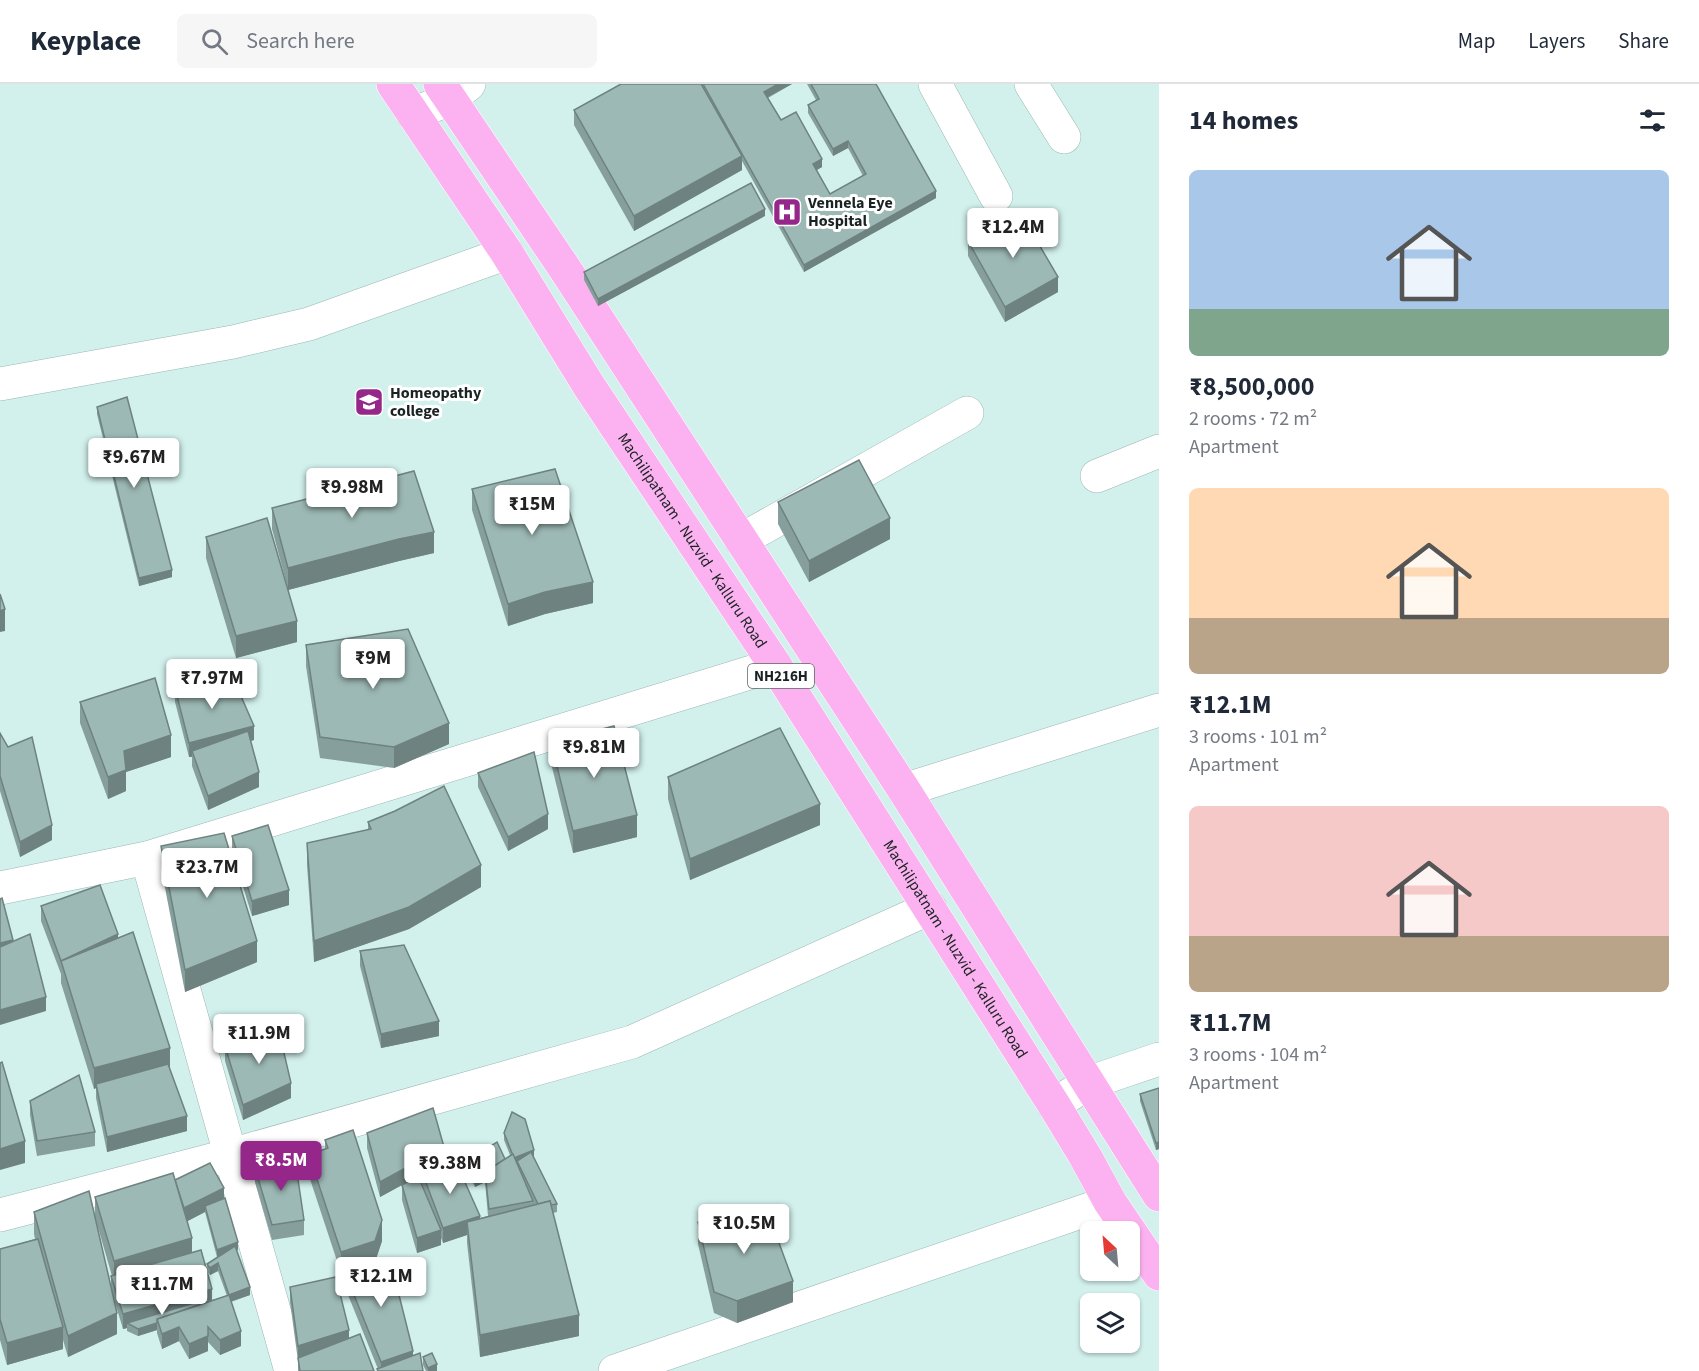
<!DOCTYPE html>
<html lang="en">
<head>
<meta charset="utf-8">
<style>
  :root { --surface:#fff; --page:#f6f6f7; --text:#1f2937; --muted:#747a83; --line:#e0e1e3; --accent:#942789 }
  body { margin:0; font-family:"Source Sans 3",sans-serif; background:var(--page); color:var(--text); height:100vh; display:flex; flex-direction:column; font-size:22px; white-space:nowrap }
  * { box-sizing:border-box; margin:0 }
  p { font-size:20px; color:var(--muted) }
  .icon { flex:none; width:33px; height:33px; fill:none; stroke:currentColor; stroke-width:2; stroke-linecap:round; stroke-linejoin:round }
  .map { position:relative; flex:1; overflow:hidden }
  .drawer { display:flex; flex-direction:column; background:var(--surface); width:540px }
  .drawer>* { flex:none }
  .needle { width:39px; rotate:334deg }
  .fabs { position:absolute; left:1080px; top:1137px; display:grid; gap:12px }
  .fabs a { display:grid; place-items:center; width:60px; height:60px; border-radius:9px; background:var(--surface); box-shadow:0 2px 4px #0004; font-size:30px }
  .price { position:absolute; translate:-50% -51px; padding:0 14px; border-radius:6px; background:#fff; color:#222; font-size:20px; line-height:39px; filter:drop-shadow(0 2px 3px #0008) }
  .price::after { content:''; position:absolute; left:50%; top:36px; width:18px; height:14px; margin-left:-9px; background:inherit; clip-path:polygon(0 0,100% 0,50% 100%) }
  .price.selected { background:var(--accent); color:#fff }
  ul { padding:0; list-style:none }
  li { display:grid; align-content:center; gap:12px; height:318px; padding:0 30px }
  li span { display:grid; place-items:center; height:186px; border-radius:9px; color:#555 }
  li>.icon { margin-inline-start:auto }
  span .icon { width:108px; height:108px; fill:#fffc; stroke-width:1 }
  li b { font-size:26px }
  h2 { display:flex; justify-content:space-between; align-items:center; height:72px; padding:0 30px; font-size:26px }
  header { display:flex; align-items:center; gap:36px; box-sizing:border-box; height:84px; padding:0 30px; background:var(--surface); border-bottom:2px solid var(--line) }
  header strong { font-size:28px }
  nav { display:flex; gap:33px; margin-inline-start:auto; font-size:21px }
  .search { width:420px; height:54px; background:var(--page); display:flex; align-items:center; gap:15px; box-sizing:border-box; padding:0 21px; border-radius:9px; color:var(--muted); font-size:22px }
  main { display:flex; flex:1; min-height:0 }
  .map>svg:first-child { display:block }
  .lines { fill:none; stroke-linecap:round; stroke-linejoin:round }
  .minor-casing { stroke:#9ab7b2; stroke-width:34 }
  .highway-casing { stroke:#fff; stroke-width:34 }
  .minor { stroke:#fff; stroke-width:33 }
  .highway { stroke:#fcb2f0; stroke-width:33 }
  .wall { fill:#879f9c; fill-rule:evenodd }
  .shaded-wall { fill:#6e827f }
  .building { fill:#9db9b5; stroke:#6e827f; stroke-width:1.5 }
  .labels { text-anchor:middle; dominant-baseline:central; stroke-width:6; stroke-linejoin:round; paint-order:stroke }
  .shield { fill:#fff; stroke:#5e6664; stroke-width:1.5 }
  .shield-label { font-size:15px; font-weight:bold; fill:#192422 }
  .poi-label { font-size:16px; font-weight:bold; fill:#192422; stroke:#fff; text-anchor:start }
  .street-label { font-size:16px; fill:#192422; stroke:#fff }
</style>
</head>
<body>
<header>
<strong>Keyplace</strong>
<div class="search"><svg class="icon" aria-label="search" viewBox="0 0 24 24"><circle cx="10" cy="10" r="6"/><path d="M15 15l6 6"/></svg>Search here</div>
<nav><a>Map</a><a>Layers</a><a>Share</a></nav>
</header>
<main>
<div class="map">
<svg width="1159" height="1287" viewBox="0 0 1159 1287">
  <rect width="100%" height="100%" fill="#d2f0ec"/>
  <g class="lines">
    <g class="minor-casing">
      <g id="minor">
        <polyline points="935,0 996,112"/>
        <polyline points="1031,0 1064,53"/>
        <polyline points="413,30 450,15 469,0"/>
        <polyline points="0,300 233,258 309,240 507,169"/>
        <polyline points="1097,392 1159,367"/>
        <polyline points="741,456 967,329"/>
        <polyline points="904,706 1159,626"/>
        <polyline points="147,774 291,1287"/>
        <polyline points="0,804 147,774 775,581"/>
        <polyline points="1054,1021 1088,999 1159,975"/>
        <polyline points="0,1131 231,1071 632,958 930,824"/>
        <polyline points="615,1287 1110,1118"/>
      </g>
    </g>
    <g class="highway-casing">
      <g id="highway">
        <path id="s1" d="M393 0 507 169 589 302 775 581 1054 1021 1085 1072 1110 1118 1159 1190"/>
        <polyline points="440,0 565,185 904,706 1159,1111"/>
      </g>
    </g>
    <use href="#minor" class="minor"/>
    <use href="#highway" class="highway"/>
  </g>
  <g class="wall">
    <polygon points="621,0 792,0 768,14 781,36 822,83 817,86 830,110 863,92 848,64 833,72 808,29 808,21 816,16 807,0 876,0 936,114 804,188 742,77 742,86 634,147 574,41 574,26"/>
    <polygon points="765,132 598,222 584,196 584,188"/>
    <polygon points="968,157 1058,208 1005,238 968,172"/>
    <polygon points="97,323 172,493 139,502 97,330"/>
    <polygon points="472,405 593,519 545,530 508,542 472,426"/>
    <polygon points="778,418 890,455 809,498 778,440"/>
    <polygon points="272,424 434,469 399,477 288,506 297,558 236,574 206,474 206,453 288,505 272,445"/>
    <polygon points="306,561 449,660 394,684 320,674 306,582"/>
    <polygon points="175,604 254,656 250,657 259,703 208,726 192,682 192,673 189,673 175,618"/>
    <polygon points="80,618 171,673 126,688 126,707 108,715 80,639"/>
    <polygon points="0,649 52,756 20,773 0,707"/>
    <polygon points="551,658 637,753 573,769 551,679"/>
    <polygon points="478,689 548,745 508,767 478,703"/>
    <polygon points="668,693 820,741 690,796 668,715"/>
    <polygon points="368,738 481,803 409,845 314,878 307,781 307,759 368,746"/>
    <polygon points="232,752 289,821 252,832 232,767"/>
    <polygon points="161,762 257,878 185,908 161,783"/>
    <polygon points="41,822 118,854 170,986 187,1047 107,1068 96,1014 96,1004 94,1005 61,899 61,890 41,837"/>
    <polygon points="360,867 439,952 381,964 360,882"/>
    <polygon points="225,962 291,1014 243,1036 225,977"/>
    <polygon points="1159,1004 1159,1065 1156,1066 1140,1017 1140,1010"/>
    <polygon points="30,1017 95,1048 95,1062 37,1072 30,1031"/>
    <path d="M367 1049 444 1078 428 1087 480 1134 488 1132 485 1098 475 1103 465 1085V1078L505 1075 510 1071 504 1056V1049L534 1073 557 1120V1128L553 1129 579 1252 480 1273 467 1159V1151L443 1159 441 1154V1161L417 1169 402 1116V1101L380 1113 367 1064ZM422 1090V1102L404 1099Z"/>
    <polygon points="325,1056 382,1157 375,1178 366,1181 413,1272 423,1287 377,1287 378,1285 344,1201 344,1188 341,1189 309,1092 309,1071 325,1065"/>
    <polygon points="255,1084 304,1136 304,1151 272,1156 255,1098"/>
    <path d="M175 1096 224 1115 238 1166H237L250 1211 231 1218 241 1262 220 1271 208 1258V1267L189 1275 179 1257 162 1265 157 1249V1246L138 1252 127 1247V1244L123 1245 113 1212 117 1250 68 1273 63 1256V1265L7 1281 0 1256V1165L35 1155 34 1150V1128L95 1132V1113ZM205 1128 217 1173 207 1180V1187L192 1169 187 1137ZM97 1140 112 1192H111V1206ZM207 1187 210 1191 218 1187 227 1212 212 1216Z"/>
    <polygon points="698,1138 793,1218 737,1239 714,1229 698,1160"/>
    <polygon points="290,1203 349,1255 374,1287 298,1287 298,1276 298,1277 290,1218"/>
    <polygon points="423,1273 437,1287 426,1287 423,1281"/>
  </g>
  <g class="shaded-wall">
    <polygon points="778,0 792,0 764,15 764,8"/>
    <polygon points="848,57 848,64 833,72 833,65"/>
    <polygon points="742,72 742,86 634,147 634,132"/>
    <polygon points="822,75 822,83 813,88 813,80"/>
    <polygon points="936,107 936,114 804,188 804,181"/>
    <polygon points="765,125 765,132 598,222 598,215"/>
    <polygon points="1058,193 1058,208 1005,238 1005,223"/>
    <polygon points="890,434 890,455 809,498 809,477"/>
    <polygon points="434,448 434,469 399,477 288,506 288,484 399,455"/>
    <polygon points="172,486 172,493 139,502 139,494"/>
    <polygon points="593,498 593,519 545,530 508,542 508,520 545,508"/>
    <polygon points="5,525 5,547 0,548 0,527"/>
    <polygon points="297,537 297,558 236,574 236,552"/>
    <polygon points="449,639 449,660 394,684 394,663"/>
    <polygon points="254,642 254,656 194,672 192,667 192,673 189,673 189,659"/>
    <polygon points="171,651 171,673 126,688 126,707 108,715 108,693 124,667"/>
    <polygon points="259,688 259,703 208,726 208,712"/>
    <polygon points="820,720 820,741 690,796 690,775"/>
    <polygon points="548,730 548,745 508,767 508,753"/>
    <polygon points="637,731 637,753 573,769 573,747"/>
    <polygon points="52,741 52,756 20,773 20,758"/>
    <polygon points="481,781 481,803 409,845 314,878 314,857"/>
    <polygon points="289,806 289,821 252,832 252,817"/>
    <polygon points="118,850 118,865 62,878"/>
    <polygon points="13,856 13,871 0,874 0,859"/>
    <polygon points="257,857 257,878 185,908 185,886"/>
    <polygon points="46,913 46,927 0,941 0,926"/>
    <polygon points="439,937 439,952 381,964 381,950"/>
    <polygon points="170,964 170,986 96,1000 96,1004 94,1005 94,984"/>
    <polygon points="291,999 291,1014 243,1036 243,1021"/>
    <polygon points="187,1032 187,1047 107,1068 107,1053"/>
    <polygon points="25,1057 25,1079 0,1086 0,1065"/>
    <polygon points="1159,1058 1159,1065 1156,1066 1156,1059"/>
    <polygon points="444,1063 444,1078 380,1113 380,1098"/>
    <polygon points="534,1066 534,1073 517,1077 517,1080 514,1074"/>
    <polygon points="485,1090 485,1098 475,1103 475,1095"/>
    <polygon points="224,1104 224,1119 205,1122 205,1128 184,1139 184,1124"/>
    <polygon points="480,1132 480,1146 467,1138 467,1151 443,1159 443,1144"/>
    <polygon points="382,1136 382,1157 375,1178 341,1189 341,1168"/>
    <polygon points="441,1146 441,1161 417,1169 417,1154"/>
    <polygon points="192,1154 192,1175 114,1199 114,1177"/>
    <polygon points="238,1158 238,1166 217,1174 217,1166"/>
    <polygon points="218,1179 218,1187 210,1191 210,1184"/>
    <polygon points="793,1197 793,1218 737,1239 737,1217"/>
    <polygon points="250,1203 250,1211 229,1218 229,1211"/>
    <polygon points="212,1205 212,1220 127,1239 127,1244 123,1245 123,1230"/>
    <polygon points="117,1229 117,1250 68,1273 68,1252"/>
    <polygon points="579,1231 579,1252 480,1273 480,1251"/>
    <polygon points="157,1239 157,1246 138,1252 138,1245"/>
    <polygon points="63,1243 63,1265 7,1281 7,1259"/>
    <polygon points="179,1243 179,1257 162,1265 162,1250"/>
    <polygon points="208,1243 208,1267 189,1275 189,1260"/>
    <polygon points="349,1246 349,1260 298,1277 298,1262"/>
    <polygon points="241,1247 241,1262 220,1271 220,1256"/>
    <polygon points="413,1267 413,1282 381,1287 381,1278"/>
    <polygon points="437,1280 437,1287 428,1287 428,1284"/>
  </g>
  <g class="building">
    <polygon points="621,0 701,0 742,72 634,132 574,26"/>
    <polygon points="703,0 778,0 764,8 781,36 796,28 822,75 813,80 830,110 866,90 848,57 833,65 808,21 819,15 811,0 876,0 936,107 804,181"/>
    <polygon points="751,99 765,125 598,215 584,188"/>
    <polygon points="1020,128 1058,193 1005,223 968,157"/>
    <polygon points="127,313 172,486 139,494 97,323"/>
    <polygon points="859,376 890,434 809,477 778,418"/>
    <polygon points="555,385 593,498 545,508 508,520 472,405"/>
    <polygon points="414,387 434,448 399,455 288,484 272,424"/>
    <polygon points="267,434 297,537 236,552 206,453"/>
    <polygon points="0,510 5,525 0,527"/>
    <polygon points="408,545 449,639 394,663 320,653 306,561"/>
    <polygon points="155,594 171,651 124,667 126,686 108,693 80,618"/>
    <polygon points="234,596 254,642 189,659 175,604"/>
    <polygon points="614,642 637,731 573,747 551,658"/>
    <polygon points="780,644 820,720 690,775 668,693"/>
    <polygon points="248,647 259,688 208,712 192,667"/>
    <polygon points="0,649 8,663 32,653 52,741 20,758 0,692"/>
    <polygon points="534,668 548,730 508,753 478,689"/>
    <polygon points="444,702 481,781 409,823 314,857 307,759 371,745 368,738 395,727"/>
    <polygon points="268,741 289,806 252,817 232,752"/>
    <polygon points="224,749 257,857 185,886 161,762"/>
    <polygon points="100,801 118,850 61,877 41,822"/>
    <polygon points="2,814 13,856 0,859 0,815"/>
    <polygon points="133,848 170,964 94,984 61,877"/>
    <polygon points="30,850 46,913 0,926 0,863"/>
    <polygon points="404,861 439,937 381,950 360,867"/>
    <polygon points="278,943 291,999 243,1021 225,962"/>
    <polygon points="2,978 25,1057 0,1065 0,979"/>
    <polygon points="168,980 187,1032 107,1053 96,1000"/>
    <polygon points="79,991 95,1048 37,1057 30,1017"/>
    <polygon points="1159,1004 1159,1058 1156,1059 1140,1010"/>
    <polygon points="433,1024 444,1063 380,1098 367,1049"/>
    <polygon points="512,1028 525,1035 534,1066 514,1074 504,1049"/>
    <polygon points="353,1046 382,1136 375,1157 341,1168 309,1071 328,1064 325,1056"/>
    <polygon points="497,1058 505,1075 485,1088 485,1090 475,1095 465,1078"/>
    <polygon points="531,1068 557,1120 551,1121 550,1117 538,1120 517,1077"/>
    <polygon points="513,1070 533,1117 489,1125 485,1088"/>
    <polygon points="295,1075 304,1136 272,1141 255,1084"/>
    <polygon points="456,1078 480,1132 443,1144 422,1088"/>
    <polygon points="210,1079 224,1104 184,1124 175,1096"/>
    <polygon points="173,1089 192,1154 114,1177 95,1113"/>
    <polygon points="418,1092 441,1146 417,1154 402,1101"/>
    <polygon points="89,1107 117,1229 68,1252 34,1128"/>
    <polygon points="225,1114 238,1158 217,1166 205,1122"/>
    <polygon points="550,1117 579,1231 480,1251 467,1138"/>
    <polygon points="751,1127 768,1129 793,1197 737,1217 714,1208 698,1138"/>
    <polygon points="38,1155 63,1243 7,1259 0,1235 0,1165"/>
    <polygon points="235,1162 250,1203 229,1211 218,1179 210,1184 207,1180"/>
    <polygon points="201,1166 212,1205 123,1230 111,1192"/>
    <polygon points="390,1175 413,1267 381,1278 344,1186"/>
    <polygon points="336,1193 349,1246 298,1262 290,1203"/>
    <polygon points="229,1211 241,1247 220,1256 208,1243 208,1252 189,1260 179,1243 162,1250 157,1235"/>
    <polygon points="207,1215 210,1217 157,1235 157,1239 138,1245 127,1239"/>
    <polygon points="360,1250 374,1287 300,1287 298,1274"/>
    <polygon points="420,1269 423,1287 378,1287 377,1285"/>
    <polygon points="432,1269 437,1280 428,1284 423,1273"/>
  </g>
  <defs>
    <g id="hospital-square" transform="scale(1.5)"><rect x="-9" y="-9" width="18" height="18" rx="4" fill="#942789" stroke="#fff"/><path d="M-5-5h3v3.5h4V-5h3V5h-3V1.5h-4V5h-3Z" fill="#fff"/></g>
    <g id="university-square" transform="scale(1.5)"><rect x="-9" y="-9" width="18" height="18" rx="4" fill="#942789" stroke="#fff"/><path d="M0-5L7-2L0 1L-7-2ZM-4 1L0 2.5L4 1V4Q0 6-4 4Z" fill="#fff"/></g>
  </defs>
  <g fill-rule="evenodd">
    <use href="#hospital-square" x="787" y="128"/>
    <use href="#university-square" x="369" y="318"/>
  </g>
  <g class="labels">
    <rect class="shield" x="748" y="580" width="66" height="24" rx="4.5"/>
    <g class="shield-label">
      <text x="781" y="592">NH216H</text>
    </g>
    <g class="poi-label">
      <text x="808" y="119">Vennela Eye<tspan x="808" dy="18">Hospital</tspan></text>
      <text x="390" y="309">Homeopathy<tspan x="390" dy="18">college</tspan></text>
    </g>
    <g class="street-label">
      <text stroke="none"><textPath href="#s1" startOffset="546">Machilipatnam - Nuzvid - Kalluru Road</textPath></text>
      <text stroke="none"><textPath href="#s1" startOffset="1032">Machilipatnam - Nuzvid - Kalluru Road</textPath></text>
    </g>
  </g>
</svg>
<div class="fabs">
<a><svg class="needle" viewBox="-14 -14 28 28"><path d="M0-13l5 13h-10z" fill="#e53935"/><path d="M0 13l5-13h-10z" fill="#747a83"/></svg></a>
<a><svg class="icon" aria-label="layers" viewBox="0 0 24 24"><path d="M12 4l9 5-9 5-9-5zM3 14l9 5 9-5"/></svg></a>
</div>
<b class="price" style="left:1013px;top:175px">₹12.4M</b>
<b class="price" style="left:134px;top:405px">₹9.67M</b>
<b class="price" style="left:352px;top:435px">₹9.98M</b>
<b class="price" style="left:532px;top:452px">₹15M</b>
<b class="price" style="left:373px;top:606px">₹9M</b>
<b class="price" style="left:212px;top:626px">₹7.97M</b>
<b class="price" style="left:594px;top:695px">₹9.81M</b>
<b class="price" style="left:207px;top:815px">₹23.7M</b>
<b class="price" style="left:259px;top:981px">₹11.9M</b>
<b class="price selected" style="left:281px;top:1108px">₹8.5M</b>
<b class="price" style="left:450px;top:1111px">₹9.38M</b>
<b class="price" style="left:744px;top:1171px">₹10.5M</b>
<b class="price" style="left:381px;top:1224px">₹12.1M</b>
<b class="price" style="left:162px;top:1232px">₹11.7M</b>
</div>
<section class="drawer">
<h2>14 homes<svg class="icon" aria-label="filters" viewBox="0 0 24 24"><path d="M4 7h16M4 17h16"/><circle cx="9" cy="7" r="2"/><circle cx="15" cy="17" r="2"/></svg></h2>
<ul>
<li><span style="background:linear-gradient(#a9c7e8 75%,#7fa58c 0)"><svg class="icon" aria-label="home" viewBox="0 0 24 24"><path d="M3 11l9-7 9 7M6 9v11h12V9"/></svg></span><div><b>₹8,500,000</b><p>2 rooms · 72 m²</p><p>Apartment</p></div></li>
<li><span style="background:linear-gradient(#ffd9b3 70%,#b9a48a 0)"><svg class="icon" aria-label="home" viewBox="0 0 24 24"><path d="M3 11l9-7 9 7M6 9v11h12V9"/></svg></span><div><b>₹12.1M</b><p>3 rooms · 101 m²</p><p>Apartment</p></div></li>
<li><span style="background:linear-gradient(#f6c9c9 70%,#b9a48a 0)"><svg class="icon" aria-label="home" viewBox="0 0 24 24"><path d="M3 11l9-7 9 7M6 9v11h12V9"/></svg></span><div><b>₹11.7M</b><p>3 rooms · 104 m²</p><p>Apartment</p></div></li>
</ul>
</section>
</main>
</body>
</html>
